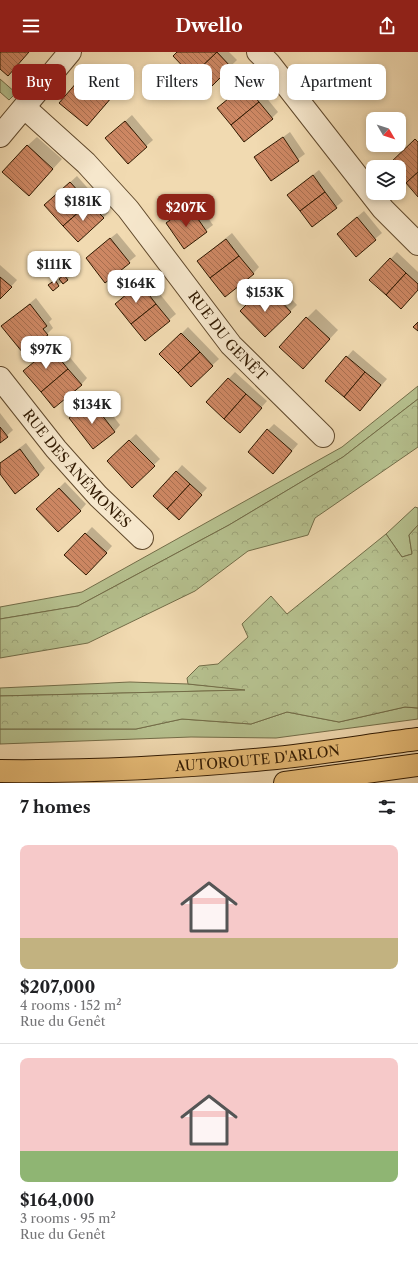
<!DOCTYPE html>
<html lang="en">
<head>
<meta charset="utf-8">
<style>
  :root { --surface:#fff; --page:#f2f2f2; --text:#202124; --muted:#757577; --line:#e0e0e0; --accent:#8f2418 }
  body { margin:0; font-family:"Libre Caslon Text",serif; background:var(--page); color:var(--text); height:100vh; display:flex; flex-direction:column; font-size:15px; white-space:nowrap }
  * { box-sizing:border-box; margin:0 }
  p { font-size:13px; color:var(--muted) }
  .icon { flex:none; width:22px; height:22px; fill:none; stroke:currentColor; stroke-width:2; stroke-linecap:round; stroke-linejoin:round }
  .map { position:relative; height:731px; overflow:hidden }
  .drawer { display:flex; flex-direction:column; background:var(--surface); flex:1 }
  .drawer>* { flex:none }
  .banner { position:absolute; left:12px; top:12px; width:394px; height:36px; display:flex; gap:8px }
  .needle { width:26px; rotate:129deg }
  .controls { position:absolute; left:366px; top:60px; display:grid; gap:8px }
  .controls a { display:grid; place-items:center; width:40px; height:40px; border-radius:8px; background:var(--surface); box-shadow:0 2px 6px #0003; font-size:20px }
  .price { position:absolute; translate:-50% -34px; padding:0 9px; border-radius:8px; background:#fff; color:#222; font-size:13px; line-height:26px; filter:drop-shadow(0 1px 2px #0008) }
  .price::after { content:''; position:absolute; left:50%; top:24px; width:12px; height:9px; margin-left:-6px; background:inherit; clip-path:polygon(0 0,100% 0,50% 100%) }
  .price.on { background:var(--accent); color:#fff }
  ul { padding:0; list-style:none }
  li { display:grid; align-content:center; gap:8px; height:212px; padding:0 20px }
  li+li { border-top:1px solid var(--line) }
  li span { display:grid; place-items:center; height:124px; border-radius:8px; color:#555 }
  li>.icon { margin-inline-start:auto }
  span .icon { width:72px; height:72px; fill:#fffc; stroke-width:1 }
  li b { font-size:17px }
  h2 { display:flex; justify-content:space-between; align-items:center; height:48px; padding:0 20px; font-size:17px }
  .pill { padding:0 14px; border-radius:8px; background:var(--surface); box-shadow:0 2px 6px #0003; font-size:14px; line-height:36px }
  .pill.on { background:var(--accent); color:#fff }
  header { display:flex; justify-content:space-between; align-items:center; height:52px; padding:0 20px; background:var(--accent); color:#fff; font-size:18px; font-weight:700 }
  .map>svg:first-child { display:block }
  .grass { fill:#b6c18f; stroke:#736d48 }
  .forest { fill:url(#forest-crowns); stroke:#736d48 }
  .shadow { fill:#0003 }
  .building { fill:url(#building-back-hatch); stroke:#301900 }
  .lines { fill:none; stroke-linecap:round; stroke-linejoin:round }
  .minor-casing { stroke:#60492c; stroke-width:24 }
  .highway-casing { stroke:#301900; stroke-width:24 }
  .minor { stroke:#f6e7cc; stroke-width:22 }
  .highway { stroke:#e8bd78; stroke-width:22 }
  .labels { text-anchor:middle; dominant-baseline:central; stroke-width:3; stroke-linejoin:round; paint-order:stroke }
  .street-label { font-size:14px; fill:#301900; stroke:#f6e7cc }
</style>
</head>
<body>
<header><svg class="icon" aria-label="menu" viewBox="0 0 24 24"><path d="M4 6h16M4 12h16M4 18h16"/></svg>Dwello<svg class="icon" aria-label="share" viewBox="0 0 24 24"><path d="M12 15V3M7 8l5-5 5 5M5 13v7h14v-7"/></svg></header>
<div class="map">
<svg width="418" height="731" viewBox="0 0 418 731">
  <defs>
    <pattern id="forest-crowns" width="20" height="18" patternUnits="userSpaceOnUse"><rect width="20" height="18" fill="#b6c18f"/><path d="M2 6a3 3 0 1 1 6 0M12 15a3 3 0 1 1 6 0" fill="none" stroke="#9da57a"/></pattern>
    <pattern id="building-back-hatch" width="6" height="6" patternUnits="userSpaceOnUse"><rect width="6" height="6" fill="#cd8763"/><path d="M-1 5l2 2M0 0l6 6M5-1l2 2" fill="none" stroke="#a76e4f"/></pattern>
  </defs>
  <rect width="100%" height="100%" fill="#f1dab1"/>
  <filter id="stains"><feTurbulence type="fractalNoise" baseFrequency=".005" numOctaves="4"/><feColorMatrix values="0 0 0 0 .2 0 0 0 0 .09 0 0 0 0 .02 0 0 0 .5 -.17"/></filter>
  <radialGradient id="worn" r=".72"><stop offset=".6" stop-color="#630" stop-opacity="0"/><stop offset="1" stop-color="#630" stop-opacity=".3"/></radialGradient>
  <g class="grass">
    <polygon points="0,27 16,41 9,48 0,40"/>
    <polygon points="418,334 418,347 343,405 229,473 78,554 0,567 0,555 82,540 342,395"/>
    <polygon points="415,455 418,456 418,473 409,483 412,502 402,505 386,482"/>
    <polygon points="130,630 188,632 250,638 0,644 0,636"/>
    <polygon points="405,655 418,656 418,667 276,686 191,685 0,692 0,677 136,677 182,667 251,672 287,660 339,670"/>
  </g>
  <g class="forest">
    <polygon points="418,347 418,395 315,466 308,483 248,499 195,539 88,591 0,606 0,567 78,554 229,473 343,405"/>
    <polygon points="418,473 418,656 405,655 339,670 287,660 251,672 182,667 136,677 0,677 0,644 245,638 188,632 187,626 199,614 218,612 248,585 242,572 271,544 287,562 386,482 402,505 412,502 409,483"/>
  </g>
  <g class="shadow">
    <polygon points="178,0 229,0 237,8 207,37"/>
    <polygon points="94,14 120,36 87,73 85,23"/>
    <polygon points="252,28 278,60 272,66 225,50"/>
    <polygon points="132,63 153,88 128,110 113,80"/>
    <polygon points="290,80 305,102 271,127 256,105"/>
    <polygon points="37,85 62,107 29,143 27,94"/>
    <polygon points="319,118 343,149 312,174 288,143"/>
    <polygon points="77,124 109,160 103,166 52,147"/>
    <polygon points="196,149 213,173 184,195 167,171"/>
    <polygon points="364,159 382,181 356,203 344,176"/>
    <polygon points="117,181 136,204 105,229 93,200"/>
    <polygon points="232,181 259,215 253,222 198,209"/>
    <polygon points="397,200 418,220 418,237 371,228"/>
    <polygon points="0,213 17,228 0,247"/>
    <polygon points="67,221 70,225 58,233 52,230 58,226 59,228"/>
    <polygon points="147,226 176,262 145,288 116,252"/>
    <polygon points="267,234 277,244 286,241 297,253 265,284 241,259"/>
    <polygon points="36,246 52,267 49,270 53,276 47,282 3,274"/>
    <polygon points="316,257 338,278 312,306 307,266"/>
    <polygon points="188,275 219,307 191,333 161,302"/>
    <polygon points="58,291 87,326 81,333 31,313"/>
    <polygon points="353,298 387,327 366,351 326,329"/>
    <polygon points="235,320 267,349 246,373 207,350"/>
    <polygon points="98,344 120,373 114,380 71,366"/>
    <polygon points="0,361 13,378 0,390"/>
    <polygon points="274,372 298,392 279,414 268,378"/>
    <polygon points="136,382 160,407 132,434 108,409"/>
    <polygon points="26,391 45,416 39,423 0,420 0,411"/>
    <polygon points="182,413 207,436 185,460 176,420"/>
    <polygon points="65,430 86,452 80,459 44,451"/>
    <polygon points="92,475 112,494 93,516 66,503"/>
  </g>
  <g class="building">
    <polygon points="0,0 29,0 8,24 0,17"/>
    <polygon points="177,0 217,0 192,24 173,4"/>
    <polygon points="217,0 231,15 207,39 192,24"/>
    <polygon points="84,22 112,45 87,74 59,51"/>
    <polygon points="245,33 259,50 231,73 217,56"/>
    <polygon points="259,50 273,67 244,90 231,73"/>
    <polygon points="125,69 147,95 128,112 105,86"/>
    <polygon points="283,85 299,109 271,129 254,105"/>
    <polygon points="415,87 418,90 418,120 406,131 399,125 399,115 390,115 388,113"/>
    <polygon points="27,93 53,117 29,144 2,120"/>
    <polygon points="418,120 418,145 406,131"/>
    <polygon points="313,123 325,140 300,159 287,143"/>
    <polygon points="70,130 89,151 63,174 44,153"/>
    <polygon points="325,140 337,156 312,175 300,159"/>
    <polygon points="89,151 104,166 78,190 63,174"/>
    <polygon points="189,154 207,180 184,197 166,171"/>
    <polygon points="357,165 376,188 356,205 337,182"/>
    <polygon points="110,186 130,211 105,231 86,206"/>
    <polygon points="226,187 239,204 210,226 197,209"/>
    <polygon points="239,204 254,222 225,245 210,226"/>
    <polygon points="390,206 406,221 386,243 369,228"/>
    <polygon points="406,221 418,232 418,238 401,257 386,243"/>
    <polygon points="64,223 68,228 63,232 59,227"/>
    <polygon points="0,225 12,235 0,247"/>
    <polygon points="55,228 59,234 53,239 48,233"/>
    <polygon points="140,231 156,252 131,272 115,252"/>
    <polygon points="260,239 271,250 279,247 291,260 265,285 240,259"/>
    <polygon points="30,252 47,274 43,277 48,283 23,301 1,274"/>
    <polygon points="156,252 170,269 145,289 131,272"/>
    <polygon points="306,265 330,287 303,317 279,295"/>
    <polygon points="418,270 418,279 413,275"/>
    <polygon points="181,281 200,300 178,321 159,302"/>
    <polygon points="51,296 68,317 41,340 23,319"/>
    <polygon points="200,300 213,314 191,335 178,321"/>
    <polygon points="346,304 365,320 344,345 325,329"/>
    <polygon points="68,317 82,333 54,356 41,340"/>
    <polygon points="365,320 381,333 360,359 344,345"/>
    <polygon points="228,326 246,342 224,367 206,350"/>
    <polygon points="246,342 262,356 240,381 224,367"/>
    <polygon points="91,349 115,380 93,397 69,366"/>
    <polygon points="0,375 8,385 0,391"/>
    <polygon points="267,377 292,399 273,422 248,400"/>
    <polygon points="129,388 155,414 132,436 107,409"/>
    <polygon points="20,397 39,423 15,442 0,422 0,411"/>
    <polygon points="176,419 190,432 167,457 153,444"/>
    <polygon points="190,432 202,443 179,468 167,457"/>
    <polygon points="59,436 81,459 58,480 36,457"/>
    <polygon points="85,481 107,501 86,523 64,503"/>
  </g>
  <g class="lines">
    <g class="minor-casing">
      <g id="minor">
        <polyline points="258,0 269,11 383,157 418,192"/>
        <path id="s1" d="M25 56 86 111 128 157 231 293 323 384"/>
        <polyline points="0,84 70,0"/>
        <path id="s2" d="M0 326 56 397 98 444 142 486"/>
      </g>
    </g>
    <g class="highway-casing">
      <g id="highway">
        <path id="s3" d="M0 719C92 720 185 715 276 706 324 701 371 693 418 687"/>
        <polyline points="285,731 418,713"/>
      </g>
    </g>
    <use href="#minor" class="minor"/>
    <use href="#highway" class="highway"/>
  </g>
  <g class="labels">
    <g class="street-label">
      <text stroke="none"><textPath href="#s1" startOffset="306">RUE DU GENÊT</textPath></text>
      <text stroke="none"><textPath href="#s2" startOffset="119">RUE DES ANÉMONES</textPath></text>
      <text stroke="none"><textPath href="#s3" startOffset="258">AUTOROUTE D'ARLON</textPath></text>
    </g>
  </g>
  <rect width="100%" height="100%" filter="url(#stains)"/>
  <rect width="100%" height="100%" fill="url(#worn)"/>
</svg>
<div class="controls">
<a><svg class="needle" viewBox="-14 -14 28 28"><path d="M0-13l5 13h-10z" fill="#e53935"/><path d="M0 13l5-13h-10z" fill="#757577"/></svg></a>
<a><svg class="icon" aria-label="layers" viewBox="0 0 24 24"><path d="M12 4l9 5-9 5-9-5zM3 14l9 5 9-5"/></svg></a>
</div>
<b class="price" style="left:83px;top:170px">$181K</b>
<b class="price on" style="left:186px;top:176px">$207K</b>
<b class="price" style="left:54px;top:233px">$111K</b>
<b class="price" style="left:136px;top:252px">$164K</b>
<b class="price" style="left:265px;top:261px">$153K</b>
<b class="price" style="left:46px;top:318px">$97K</b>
<b class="price" style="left:92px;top:373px">$134K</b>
<div class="banner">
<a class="pill on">Buy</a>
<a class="pill">Rent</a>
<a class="pill">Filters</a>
<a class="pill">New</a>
<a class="pill">Apartment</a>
</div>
</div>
<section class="drawer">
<h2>7 homes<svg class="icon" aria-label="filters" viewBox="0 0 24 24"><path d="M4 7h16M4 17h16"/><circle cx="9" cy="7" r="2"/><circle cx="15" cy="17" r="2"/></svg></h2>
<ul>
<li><span style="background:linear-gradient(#f6c9c9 75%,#c2b280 0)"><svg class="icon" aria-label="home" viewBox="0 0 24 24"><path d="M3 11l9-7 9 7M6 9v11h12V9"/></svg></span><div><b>$207,000</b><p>4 rooms · 152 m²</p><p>Rue du Genêt</p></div></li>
<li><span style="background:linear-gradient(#f6c9c9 75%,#8fb573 0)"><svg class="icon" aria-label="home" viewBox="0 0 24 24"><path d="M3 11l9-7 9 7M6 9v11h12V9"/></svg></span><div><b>$164,000</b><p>3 rooms · 95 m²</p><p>Rue du Genêt</p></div></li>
</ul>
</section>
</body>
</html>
